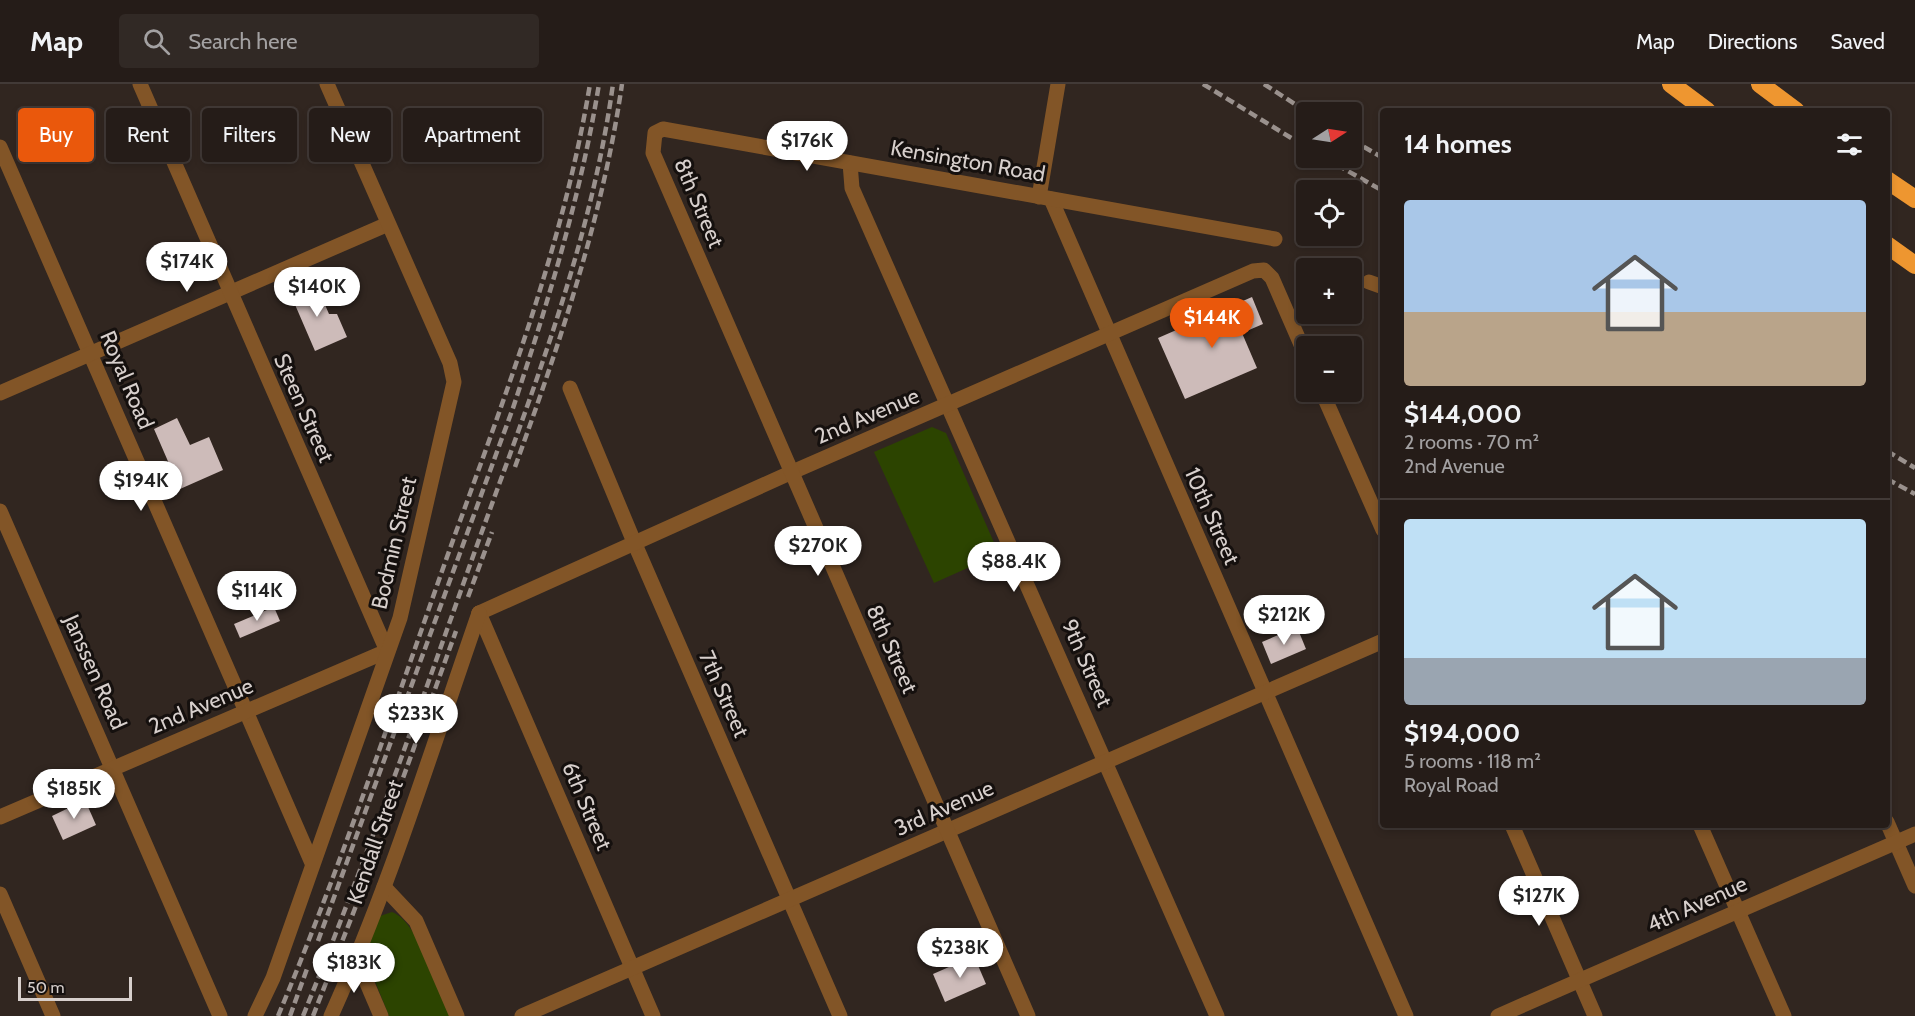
<!DOCTYPE html>
<html lang="en">
<head>
<meta charset="utf-8">
<style>
  :root { --surface:#251c18; --page:#312925; --text:#f1f3f6; --muted:#a3a1a2; --line:#423a37; --accent:#ea580c }
  body { margin:0; font-family:Cabin,sans-serif; background:var(--page); color:var(--text); height:100vh; display:flex; flex-direction:column; font-size:22px; white-space:nowrap }
  * { box-sizing:border-box; margin:0 }
  p { font-size:20px; color:var(--muted) }
  .icon { flex:none; width:33px; height:33px; fill:none; stroke:currentColor; stroke-width:2; stroke-linecap:round; stroke-linejoin:round }
  .map { position:relative; flex:1; overflow:hidden }
  .panel { position:absolute; left:1380px; top:24px; width:510px; height:720px; display:flex; flex-direction:column; background:var(--surface); border-radius:6px; box-shadow:0 3px 9px #0003,0 0 0 2px var(--line) }
  .panel>* { flex:none }
  .top-card { position:absolute; left:18px; top:24px; width:570px; height:54px; display:flex; gap:12px }
  .needle { width:39px; rotate:78deg }
  .controls { position:absolute; left:1296px; top:18px; display:grid; gap:12px }
  .controls a { display:grid; place-items:center; width:66px; height:66px; border-radius:6px; background:var(--surface); box-shadow:0 3px 9px #0003,0 0 0 2px var(--line); font-size:30px }
  .scale { position:absolute; left:18px; bottom:15px; width:114px; box-sizing:border-box; padding-left:6px; border:3px solid #d7cfcc; border-top:0; font-size:16px; line-height:21px; white-space:nowrap; color:#d7cfcc; -webkit-text-stroke:4px #15100e; paint-order:stroke }
  .price { position:absolute; translate:-50% -51px; padding:0 14px; border-radius:21px; background:#fff; color:#222; font-size:20px; line-height:39px; filter:drop-shadow(0 2px 3px #0008) }
  .price::after { content:''; position:absolute; left:50%; top:36px; width:18px; height:14px; margin-left:-9px; background:inherit; clip-path:polygon(0 0,100% 0,50% 100%) }
  .price.on { background:var(--accent); color:#fff }
  ul { padding:0; list-style:none }
  li { display:grid; align-content:center; gap:12px; height:318px; padding:0 24px }
  li+li { border-top:2px solid var(--line) }
  li span { display:grid; place-items:center; height:186px; border-radius:6px; color:#555 }
  li>.icon { margin-inline-start:auto }
  span .icon { width:108px; height:108px; fill:#fffc; stroke-width:1 }
  li b { font-size:26px }
  h2 { display:flex; justify-content:space-between; align-items:center; height:72px; padding:0 24px; font-size:26px }
  .chip { padding:0 21px; border-radius:6px; background:var(--surface); box-shadow:0 3px 9px #0003,0 0 0 2px var(--line); font-size:21px; line-height:54px }
  .chip.on { background:var(--accent); color:#fff }
  header { display:flex; align-items:center; gap:36px; box-sizing:border-box; height:84px; padding:0 30px; background:var(--surface); border-bottom:2px solid var(--line) }
  header strong { font-size:28px }
  nav { display:flex; gap:33px; margin-inline-start:auto; font-size:21px }
  .search { width:420px; height:54px; background:var(--page); display:flex; align-items:center; gap:15px; box-sizing:border-box; padding:0 21px; border-radius:6px; color:var(--muted); font-size:22px }
  .map>svg:first-child { display:block }
  .green { fill:#2c4400 }
  .building { fill:#cdbbb9 }
  .lines { fill:none; stroke-linecap:round; stroke-linejoin:round }
  .street { stroke:#825527; stroke-width:15 }
  .highway { stroke:#ee9630; stroke-width:18 }
  .rail { stroke:#9a918d; stroke-width:4.5; stroke-dasharray:9 4.5; stroke-linecap:butt }
  .labels { text-anchor:middle; dominant-baseline:central; stroke-width:6; stroke-linejoin:round; paint-order:stroke }
  .street-label { font-size:22px; fill:#d7cfcc; stroke:#15100e }
</style>
</head>
<body>
<header>
<strong>Map</strong>
<div class="search"><svg class="icon" aria-label="search" viewBox="0 0 24 24"><circle cx="10" cy="10" r="6"/><path d="M15 15l6 6"/></svg>Search here</div>
<nav><a>Map</a><a>Directions</a><a>Saved</a></nav>
</header>
<div class="map">
<svg width="1915" height="932" viewBox="0 0 1915 932">
  <rect width="100%" height="100%" fill="#312620"/>
  <g class="green">
    <polygon points="932,343 946,349 999,470 934,499 874,368"/>
    <path d="M392 828C418 837 439 907 450 932H389L365 872 380 832Z"/>
  </g>
  <g class="building">
    <polygon points="315,198 329,230 337,230 347,253 315,267 290,209"/>
    <polygon points="1252,213 1263,240 1242,249 1257,284 1185,315 1158,254"/>
    <polygon points="177,334 190,361 209,353 223,386 180,405 154,345"/>
    <polygon points="274,523 280,537 240,554 234,540"/>
    <polygon points="1297,543 1306,565 1271,580 1262,558"/>
    <polygon points="85,716 96,741 63,756 52,732"/>
    <polygon points="974,872 986,900 945,918 933,890"/>
  </g>
  <g class="lines">
    <g class="street">
      <polyline points="0,63 312,779"/>
      <polyline points="850,79 852,104 1217,932"/>
      <polyline points="1039,113 1058,0"/>
      <polyline points="1051,115 1406,932"/>
      <polyline points="1369,198 1383,203"/>
      <polyline points="570,304 634,458 840,932"/>
      <polyline points="1322,308 1383,446"/>
      <polyline points="0,309 388,140"/>
      <polyline points="0,427 220,932"/>
      <polyline points="479,529 790,389 1253,187 1264,186 1272,194 1306,272"/>
      <polyline points="479,529 653,932"/>
      <polyline points="0,733 387,567 140,0"/>
      <polyline points="1887,738 1915,802"/>
      <polyline points="1512,741 1595,932"/>
      <polyline points="1700,741 1784,932"/>
      <polyline points="384,803 416,837 457,932"/>
      <polyline points="0,810 53,932"/>
      <polyline points="357,876 381,932"/>
      <polyline points="255,932 273,894 400,534 454,298 450,279 327,0"/>
      <path d="M331 932C390 802 432 664 479 529"/>
      <polyline points="522,932 1383,557"/>
      <polyline points="1028,932 653,69 655,49 663,45 1275,155"/>
      <polyline points="1498,932 1915,750"/>
    </g>
    <g class="highway">
      <polyline points="1671,0 1707,27"/>
      <polyline points="1760,0 1796,27"/>
      <polyline points="1887,96 1915,115"/>
      <polyline points="1887,161 1915,181"/>
    </g>
    <g class="rail">
      <polyline points="1203,0 1306,63"/>
      <polyline points="1264,0 1307,28"/>
      <polyline points="1352,56 1383,74"/>
      <polyline points="1325,74 1383,107"/>
      <polyline points="1887,367 1915,384"/>
      <path d="M515 383C560 258 603 132 622 0"/>
      <polyline points="1887,395 1915,410"/>
      <polyline points="468,513 492,448"/>
      <polyline points="394,719 456,547"/>
      <path d="M318 857 513 324C548 218 581 111 599 0"/>
      <path d="M278 932C341 782 393 626 447 473 503 317 563 164 590 0"/>
      <polyline points="290,932 308,882"/>
      <path d="M303 932C364 782 417 630 471 478 527 321 590 166 613 0"/>
      <polyline points="313,932 363,804"/>
    </g>
  </g>
  <g class="labels">
    <g class="street-label">
      <text transform="translate(968 77) rotate(10)">Kensington Road</text>
      <text transform="translate(699 119) rotate(67)">8th Street</text>
      <text transform="translate(127 296) rotate(67)">Royal Road</text>
      <text transform="translate(304 324) rotate(66)">Steen Street</text>
      <text transform="translate(867 332) rotate(-23)">2nd Avenue</text>
      <text transform="translate(1212 432) rotate(66)">10th Street</text>
      <text transform="translate(394 459) rotate(-77)">Bodmin Street</text>
      <text transform="translate(892 565) rotate(66)">8th Street</text>
      <text transform="translate(1087 579) rotate(66)">9th Street</text>
      <text transform="translate(95 588) rotate(66)">Janssen Road</text>
      <text transform="translate(724 610) rotate(66)">7th Street</text>
      <text transform="translate(201 622) rotate(-23)">2nd Avenue</text>
      <text transform="translate(587 722) rotate(67)">6th Street</text>
      <text transform="translate(944 724) rotate(-24)">3rd Avenue</text>
      <text transform="translate(375 758) rotate(-71)">Kendall Street</text>
      <text transform="translate(1697 820) rotate(-24)">4th Avenue</text>
    </g>
  </g>
</svg>
<div class="controls">
<a><svg class="needle" viewBox="-14 -14 28 28"><path d="M0-13l5 13h-10z" fill="#e53935"/><path d="M0 13l5-13h-10z" fill="#a3a1a2"/></svg></a>
<a><svg class="icon" aria-label="locate" viewBox="0 0 24 24"><circle cx="12" cy="12" r="6"/><path d="M12 2v4M12 18v4M2 12h4M18 12h4"/></svg></a>
<a>+</a>
<a>−</a>
</div>
<div class="scale">50 m</div>
<b class="price" style="left:807px;top:88px">$176K</b>
<b class="price" style="left:187px;top:209px">$174K</b>
<b class="price" style="left:317px;top:234px">$140K</b>
<b class="price on" style="left:1212px;top:265px">$144K</b>
<b class="price" style="left:141px;top:428px">$194K</b>
<b class="price" style="left:818px;top:493px">$270K</b>
<b class="price" style="left:1014px;top:509px">$88.4K</b>
<b class="price" style="left:257px;top:538px">$114K</b>
<b class="price" style="left:1284px;top:562px">$212K</b>
<b class="price" style="left:416px;top:661px">$233K</b>
<b class="price" style="left:74px;top:736px">$185K</b>
<b class="price" style="left:1539px;top:843px">$127K</b>
<b class="price" style="left:960px;top:895px">$238K</b>
<b class="price" style="left:354px;top:910px">$183K</b>
<div class="top-card">
<a class="chip on">Buy</a>
<a class="chip">Rent</a>
<a class="chip">Filters</a>
<a class="chip">New</a>
<a class="chip">Apartment</a>
</div>
<section class="panel">
<h2>14 homes<svg class="icon" aria-label="filters" viewBox="0 0 24 24"><path d="M4 7h16M4 17h16"/><circle cx="9" cy="7" r="2"/><circle cx="15" cy="17" r="2"/></svg></h2>
<ul>
<li><span style="background:linear-gradient(#a9c7e8 60%,#b9a48a 0)"><svg class="icon" aria-label="home" viewBox="0 0 24 24"><path d="M3 11l9-7 9 7M6 9v11h12V9"/></svg></span><div><b>$144,000</b><p>2 rooms · 70 m²</p><p>2nd Avenue</p></div></li>
<li><span style="background:linear-gradient(#bfe0f5 75%,#9aa5b1 0)"><svg class="icon" aria-label="home" viewBox="0 0 24 24"><path d="M3 11l9-7 9 7M6 9v11h12V9"/></svg></span><div><b>$194,000</b><p>5 rooms · 118 m²</p><p>Royal Road</p></div></li>
</ul>
</section>
</div>
</body>
</html>
